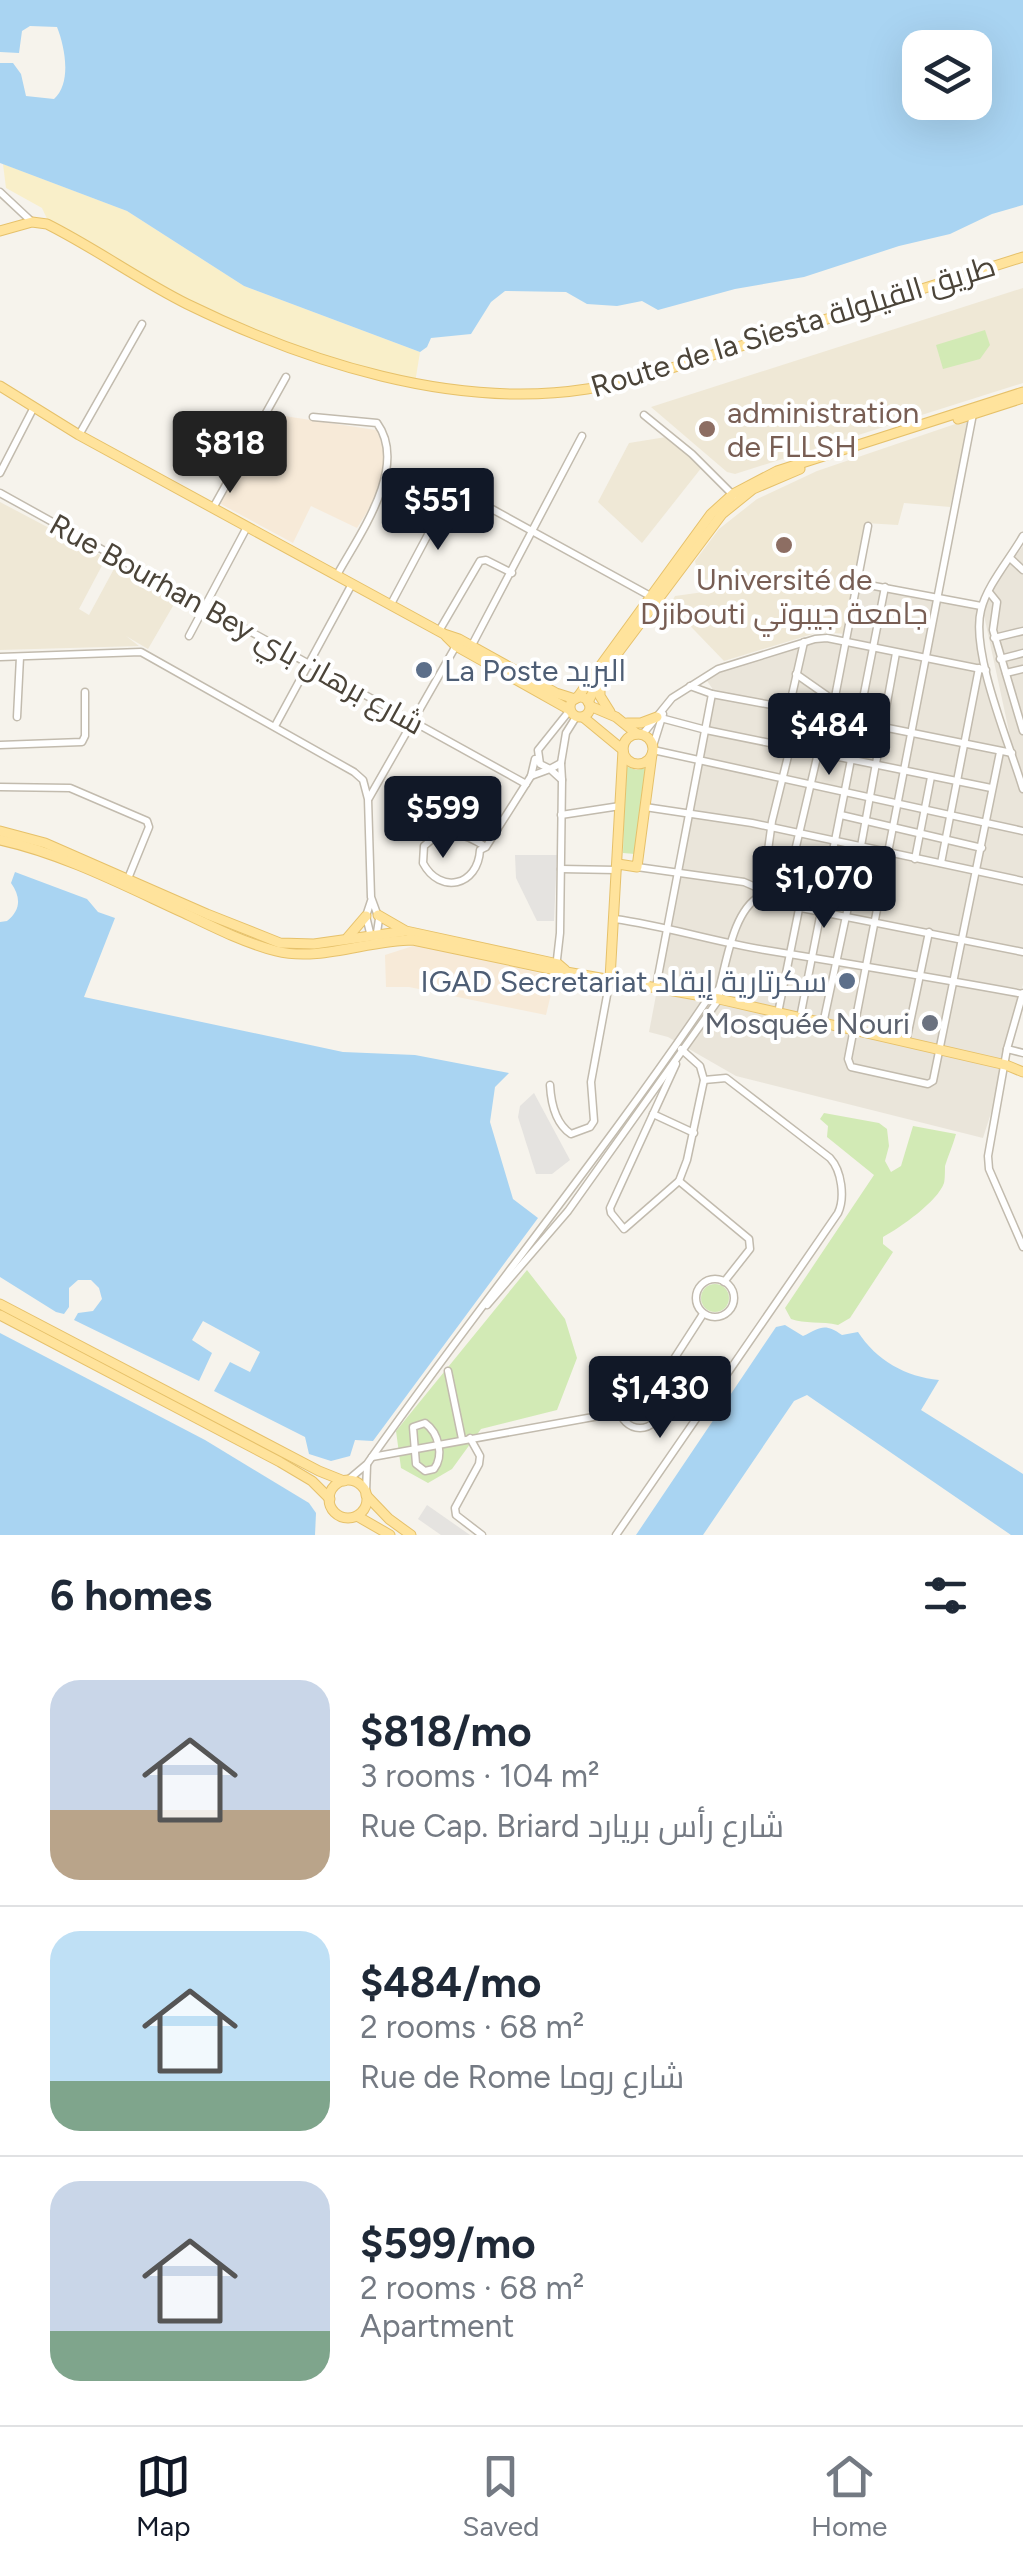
<!DOCTYPE html>
<html lang="en">
<head>
<meta charset="utf-8">
<style>
  :root { --surface:#fff; --page:#f6f6f7; --text:#1f2937; --muted:#747a83; --line:#e0e1e3; --accent:#111827 }
  body { margin:0; font-family:Figtree,Cairo,sans-serif; background:var(--page); color:var(--text); height:100vh; display:flex; flex-direction:column; font-size:38px; white-space:nowrap }
  * { box-sizing:border-box; margin:0 }
  p { font-size:32px; color:var(--muted) }
  .icon { flex:none; width:55px; height:55px; fill:none; stroke:currentColor; stroke-width:2; stroke-linecap:round; stroke-linejoin:round }
  .map { position:relative; height:1535px; overflow:hidden }
  .details { display:flex; flex-direction:column; background:var(--surface); flex:1 }
  .details>* { flex:none }
  .tools { position:absolute; left:902px; top:30px; display:grid; gap:20px }
  .tools a { display:grid; place-items:center; width:90px; height:90px; border-radius:20px; background:var(--surface); box-shadow:0 10px 40px #0002; font-size:50px }
  .price { position:absolute; translate:-50% -85px; padding:0 22px; border-radius:10px; background:var(--accent); color:#fff; font-size:32px; line-height:65px; filter:drop-shadow(0 2px 5px #0008) }
  .price::after { content:''; position:absolute; left:50%; top:60px; width:30px; height:22px; margin-left:-15px; background:inherit; clip-path:polygon(0 0,100% 0,50% 100%) }
  .price.on { background:#222; color:#fff }
  ul { padding:0; list-style:none }
  li { display:flex; align-items:center; gap:30px; height:250px; padding:0 50px }
  li+li { border-top:2px solid var(--line) }
  li span { display:grid; place-items:center; flex:none; width:280px; height:200px; border-radius:30px; color:#555 }
  li>.icon { margin-inline-start:auto }
  span .icon { width:120px; height:120px; fill:#fffc; stroke-width:1 }
  li b { font-size:42px }
  h2 { display:flex; justify-content:space-between; align-items:center; height:120px; padding:0 50px; font-size:42px }
  .tabs { display:flex; justify-content:space-around; align-items:center; height:140px; border-top:2px solid var(--line); background:var(--surface); font-size:28px; color:var(--muted) }
  .tabs a { display:grid; justify-items:center; gap:5px }
  .tabs .on { color:var(--accent) }
  .map>svg:first-child { display:block }
  .residential { fill:#eae5da; fill-rule:evenodd }
  .commercial { fill:#f7ead8 }
  .education { fill:#efe8d6 }
  .green { fill:#d2eab5 }
  .sand { fill:#f9efc9 }
  .parking { fill:#e5e3e0 }
  .water { fill:#a9d4f2; fill-rule:evenodd }
  .lines { fill:none; stroke-linecap:round; stroke-linejoin:round }
  .minor-casing { stroke:#c2bbae; stroke-width:9 }
  .major-casing { stroke:#e6c16a; stroke-width:11 }
  .minor { stroke:#fff; stroke-width:6 }
  .major { stroke:#ffe39c; stroke-width:9 }
  .education-dot { fill:#8d6e63; stroke:#fff; stroke-width:4 }
  .service-dot { fill:#5c6f8a; stroke:#fff; stroke-width:4 }
  .worship-dot { fill:#6b7280; stroke:#fff; stroke-width:4 }
  .labels { text-anchor:middle; dominant-baseline:central; stroke-width:8; stroke-linejoin:round; paint-order:stroke }
  .street-label { font-size:30px; fill:#4b4439; stroke:#fff }
  .education-label { font-size:30px; fill:#785e54; stroke:#fff; text-anchor:start }
  .service-label { font-size:30px; fill:#4e5e75; stroke:#fff; text-anchor:start }
  .worship-label { font-size:30px; fill:#5b616d; stroke:#fff; text-anchor:end }
</style>
</head>
<body>
<div class="map">
<svg width="1023" height="1535" viewBox="0 0 1023 1535">
  <rect width="100%" height="100%" fill="#f6f3ec"/>
  <path class="residential" d="M1023 546V984L997 1094 983 1138 736 1076 668 1037 649 1032 714 691 705 678 815 639 848 642 860 581 981 603ZM982 606 1016 764 977 638V617Z"/>
  <g class="commercial">
    <polygon points="278,415 382,431 385,466 372,504 357,528 311,506 293,543 219,503 257,439"/>
    <polygon points="419,944 555,977 546,1015 409,987 386,987 385,955"/>
  </g>
  <g class="education">
    <polygon points="1023,288 1023,383 735,474 727,472 651,407"/>
    <polygon points="970,419 950,507 904,503 898,525 865,523 846,634 819,632 724,661 670,605 675,596 718,590 710,580 699,579 695,561 719,529 757,499 817,471"/>
    <polygon points="666,437 702,467 642,543 598,502 629,443"/>
    <polygon points="0,502 106,558 79,609 89,615 115,567 177,599 148,649 126,636 139,646 0,650"/>
  </g>
  <g class="green">
    <polygon points="985,330 990,345 980,359 943,369 936,345"/>
    <polygon points="625,766 636,770 646,768 635,854 623,853"/>
    <path d="M824 1113 879 1123 887 1129 889 1146 885 1161 891 1172 901 1166 913 1126 956 1134C953 1145 948 1156 945 1166 945 1169 945 1180 944 1183 938 1201 900 1228 883 1237V1244L893 1252 850 1318 838 1325C822 1321 804 1324 791 1319L785 1308 874 1175 827 1137 828 1126 820 1119Z"/>
    <polygon points="527,1270 565,1319 577,1358 557,1410 481,1429 452,1469 428,1483 401,1468 396,1431"/>
    <circle cx="715" cy="1298" r="14"/>
  </g>
  <polygon class="sand" points="3,164 127,211 244,286 420,352 415,383 299,349 193,306 49,223 42,208 6,188"/>
  <g class="parking">
    <polygon points="515,855 557,855 554,921 537,921 516,878"/>
    <polygon points="534,1093 570,1160 552,1174 536,1174 518,1117 520,1106"/>
    <polygon points="427,1505 470,1535 441,1535 418,1519"/>
  </g>
  <g class="water">
    <path d="M0 0H1023V205L992 214 950 234 899 246 804 277 735 289 658 310 642 301 617 306 587 304 566 292 505 291 491 302 471 334 431 338 427 347 420 352 244 286 127 211 0 163V63H13L21 74 26 96 54 99C72 83 65 47 57 27L30 26 22 31 19 53 0 52ZM920 48H975V102H920Z"/>
    <path d="M15 872 87 899 98 912 115 918 84 997 343 1052 415 1055 509 1073 495 1087 490 1122 513 1199 538 1218 373 1441 355 1440 350 1456 331 1461 309 1454 305 1437 214 1391 230 1362 250 1372 260 1352 203 1321 192 1340 212 1353 199 1381 74 1320 78 1313 93 1311 102 1299 99 1288 91 1280H78L69 1288V1307L64 1314 56 1312 0 1277V922L7 921C21 910 21 897 11 883Z"/>
    <path d="M785 1325 803 1336C820 1328 824 1322 842 1335L858 1332C876 1360 906 1377 939 1380L921 1410 1023 1474V1535H1011L807 1395 794 1401 703 1535H636L776 1327Z"/>
    <polygon points="0,1333 205,1440 309,1503 316,1513 315,1535 0,1535"/>
  </g>
  <g class="lines">
    <g class="minor-casing">
      <g id="minor">
        <polyline points="0,192 31,221"/>
        <polyline points="973,414 848,1059 851,1067 928,1084 933,1081 1000,752"/>
        <polyline points="644,415 692,454 734,496"/>
        <path d="M313 417 377 423C409 467 359 535 337 575"/>
        <polyline points="79,435 142,324"/>
        <polyline points="0,473 34,407"/>
        <polyline points="0,493 526,784"/>
        <polyline points="213,508 286,377"/>
        <polyline points="492,509 652,597"/>
        <path d="M1023 536C1010 559 987 585 981 610 970 652 1010 745 1023 789"/>
        <polyline points="1010,558 1023,570"/>
        <polyline points="858,583 981,606"/>
        <polyline points="989,592 997,602 993,630 1023,731"/>
        <polyline points="391,604 432,527 448,485"/>
        <polyline points="439,631 480,561 486,560 512,573"/>
        <polyline points="189,636 247,527"/>
        <polyline points="994,638 1023,631"/>
        <polyline points="471,647 582,436"/>
        <polyline points="0,657 141,652 354,772 363,780 368,799 371,897 379,919 376,939"/>
        <polyline points="1000,659 1023,653"/>
        <polyline points="1006,673 1023,669"/>
        <polyline points="796,674 836,702"/>
        <polyline points="690,686 712,694 788,708"/>
        <polyline points="570,710 538,750 540,764 550,769 561,763 566,733 576,717"/>
        <polyline points="17,717 20,657"/>
        <polyline points="657,717 706,730 991,788"/>
        <polyline points="833,717 1012,753"/>
        <polyline points="275,726 352,584"/>
        <polyline points="642,735 672,698 718,669 815,639 827,638 986,670"/>
        <polyline points="0,745 82,742 85,736 85,692"/>
        <polyline points="653,746 663,714"/>
        <polyline points="653,750 1023,831"/>
        <polyline points="824,754 868,526"/>
        <polyline points="535,759 531,776 550,769 562,780 561,763"/>
        <polyline points="0,787 70,788 147,821 149,827 127,881"/>
        <polyline points="369,798 457,644"/>
        <polyline points="645,807 752,823 1023,881"/>
        <polyline points="561,815 620,806"/>
        <polyline points="841,815 982,848"/>
        <path d="M486 847C464 833 445 826 424 846L423 863C440 895 478 886 480 850L486 847 531 776"/>
        <polyline points="794,857 883,877"/>
        <polyline points="915,859 931,777"/>
        <polyline points="941,863 979,668"/>
        <polyline points="637,867 744,882 760,889"/>
        <polyline points="561,869 617,870"/>
        <polyline points="763,887 772,821 790,748 783,735 804,642"/>
        <polyline points="781,895 778,886 772,883 763,887 760,893 764,903 774,904 787,885 818,753"/>
        <polyline points="776,903 1023,952"/>
        <path d="M615 919C666 926 715 942 765 950 851 964 937 978 1023 994"/>
        <polyline points="371,937 366,916 371,901"/>
        <polyline points="556,968 560,933 562,780"/>
        <polyline points="656,987 712,694"/>
        <polyline points="1023,993 1007,1049 988,1156 989,1169 1023,1247"/>
        <polyline points="778,1013 799,909"/>
        <polyline points="800,1018 885,587"/>
        <polyline points="823,1024 861,846 896,653"/>
        <polyline points="906,1042 929,932"/>
        <polyline points="1007,1049 1023,1053"/>
        <polyline points="676,1064 610,1208 611,1213 624,1229 679,1181 687,1160 704,1080 700,1066 681,1049"/>
        <path d="M550 1085C551 1103 556 1124 571 1134L590 1127 594 1121 591 1082 610 979"/>
        <polyline points="653,1114 694,1133"/>
        <polyline points="679,1181 749,1239 750,1249 724,1282"/>
        <circle cx="715" cy="1298" r="19"/>
        <path d="M487 1305 568 1211 719 999V989C727 961 733 911 760 896"/>
        <polyline points="448,1371 462,1439"/>
        <circle cx="640" cy="1408" r="20"/>
        <polyline points="652,1393 703,1314"/>
        <path d="M425 1423C439 1433 444 1456 434 1469L425 1471 416 1464 413 1427Z"/>
        <polyline points="470,1438 480,1456 479,1464 455,1508 456,1515 482,1535"/>
        <polyline points="372,1457 621,1412"/>
        <path d="M348 1480 367 1464C478 1306 601 1157 709 997L719 989"/>
        <polyline points="366,1493 367,1465"/>
        <path d="M616 1535 838 1213C845 1198 842 1171 830 1158L726 1078 704 1080"/>
      </g>
    </g>
    <g class="major-casing">
      <g id="major">
        <path d="M0 231 32 222 47 224C95 248 139 280 187 304 306 362 454 410 587 389 605 386 622 382 640 378L1023 257"/>
        <polyline points="0,386 79,435 444,634 459,639 556,693 575,699"/>
        <polyline points="958,419 1023,398"/>
        <polyline points="446,636 456,646 570,710"/>
        <polyline points="600,681 600,696 610,712"/>
        <circle cx="580" cy="707" r="10"/>
        <polyline points="577,698 711,514 733,494 777,471 1023,392"/>
        <polyline points="588,702 602,674 722,514 753,489 800,469"/>
        <polyline points="590,706 616,717 637,734"/>
        <polyline points="583,717 623,750 610,979"/>
        <polyline points="627,723 641,723 657,717"/>
        <circle cx="638" cy="749" r="15"/>
        <polyline points="0,831 45,843 207,914 280,943 314,944 406,931 558,964 565,970"/>
        <path d="M0 840C64 854 125 886 184 913 213 927 245 943 276 951 320 962 368 940 413 940L555 970 719 999 1006 1065 1023 1072"/>
        <polyline points="618,864 637,867 652,754"/>
        <polyline points="378,915 404,930"/>
        <polyline points="348,937 366,916"/>
        <polyline points="0,1304 319,1471 344,1481"/>
        <polyline points="0,1315 280,1462 312,1481 330,1499"/>
        <circle cx="348" cy="1499" r="19"/>
        <polyline points="366,1495 389,1519 411,1535"/>
        <polyline points="357,1516 390,1535"/>
      </g>
    </g>
    <use href="#minor" class="minor"/>
    <use href="#major" class="major"/>
  </g>
  <g class="education-dot">
    <circle cx="707" cy="429" r="10"/>
    <circle cx="784" cy="545" r="10"/>
  </g>
  <g class="service-dot">
    <circle cx="424" cy="670" r="10"/>
    <circle cx="847" cy="981" r="10"/>
  </g>
  <circle class="worship-dot" cx="930" cy="1023" r="10"/>
  <g class="labels">
    <g class="street-label">
      <text transform="translate(793 326) rotate(-17)">Route de la Siesta طريق القيلولة</text>
      <text transform="translate(237 624) rotate(29)">Rue Bourhan Bey شارع برهان باي</text>
    </g>
    <g class="education-label">
      <text x="727" y="412">administration<tspan x="727" dy="34">de FLLSH</tspan></text>
      <text x="784" y="579" text-anchor="middle">Université de<tspan x="784" dy="34">Djibouti جامعة جيبوتي</tspan></text>
    </g>
    <g class="service-label">
      <text x="444" y="670">La Poste البريد</text>
      <text x="827" y="981" text-anchor="end">IGAD Secretariat سكرتارية إيقاد</text>
    </g>
    <g class="worship-label">
      <text x="910" y="1023">Mosquée Nouri</text>
    </g>
  </g>
</svg>
<div class="tools">
<a><svg class="icon" aria-label="layers" viewBox="0 0 24 24"><path d="M12 4l9 5-9 5-9-5zM3 14l9 5 9-5"/></svg></a>
</div>
<b class="price on" style="left:230px;top:496px">$818</b>
<b class="price" style="left:438px;top:553px">$551</b>
<b class="price" style="left:829px;top:778px">$484</b>
<b class="price" style="left:443px;top:861px">$599</b>
<b class="price" style="left:824px;top:931px">$1,070</b>
<b class="price" style="left:660px;top:1441px">$1,430</b>
</div>
<section class="details">
<h2>6 homes<svg class="icon" aria-label="filters" viewBox="0 0 24 24"><path d="M4 7h16M4 17h16"/><circle cx="9" cy="7" r="2"/><circle cx="15" cy="17" r="2"/></svg></h2>
<ul>
<li><span style="background:linear-gradient(#c9d6e8 65%,#b9a48a 0)"><svg class="icon" aria-label="home" viewBox="0 0 24 24"><path d="M3 11l9-7 9 7M6 9v11h12V9"/></svg></span><div><b>$818/mo</b><p>3 rooms · 104 m²</p><p>Rue Cap. Briard شارع رأس بريارد</p></div></li>
<li><span style="background:linear-gradient(#bfe0f5 75%,#7fa58c 0)"><svg class="icon" aria-label="home" viewBox="0 0 24 24"><path d="M3 11l9-7 9 7M6 9v11h12V9"/></svg></span><div><b>$484/mo</b><p>2 rooms · 68 m²</p><p>Rue de Rome شارع روما</p></div></li>
<li><span style="background:linear-gradient(#c9d6e8 75%,#7fa58c 0)"><svg class="icon" aria-label="home" viewBox="0 0 24 24"><path d="M3 11l9-7 9 7M6 9v11h12V9"/></svg></span><div><b>$599/mo</b><p>2 rooms · 68 m²</p><p>Apartment</p></div></li>
</ul>
</section>
<nav class="tabs">
<a class="on"><svg class="icon" aria-label="map" viewBox="0 0 24 24"><path d="M3 6l6-2 6 2 6-2v14l-6 2-6-2-6 2zM9 4v14M15 6v14"/></svg>Map</a>
<a><svg class="icon" aria-label="saved" viewBox="0 0 24 24"><path d="M7 4h10v16l-5-4-5 4z"/></svg>Saved</a>
<a><svg class="icon" aria-label="home" viewBox="0 0 24 24"><path d="M3 11l9-7 9 7M6 9v11h12V9"/></svg>Home</a>
</nav>
</body>
</html>
